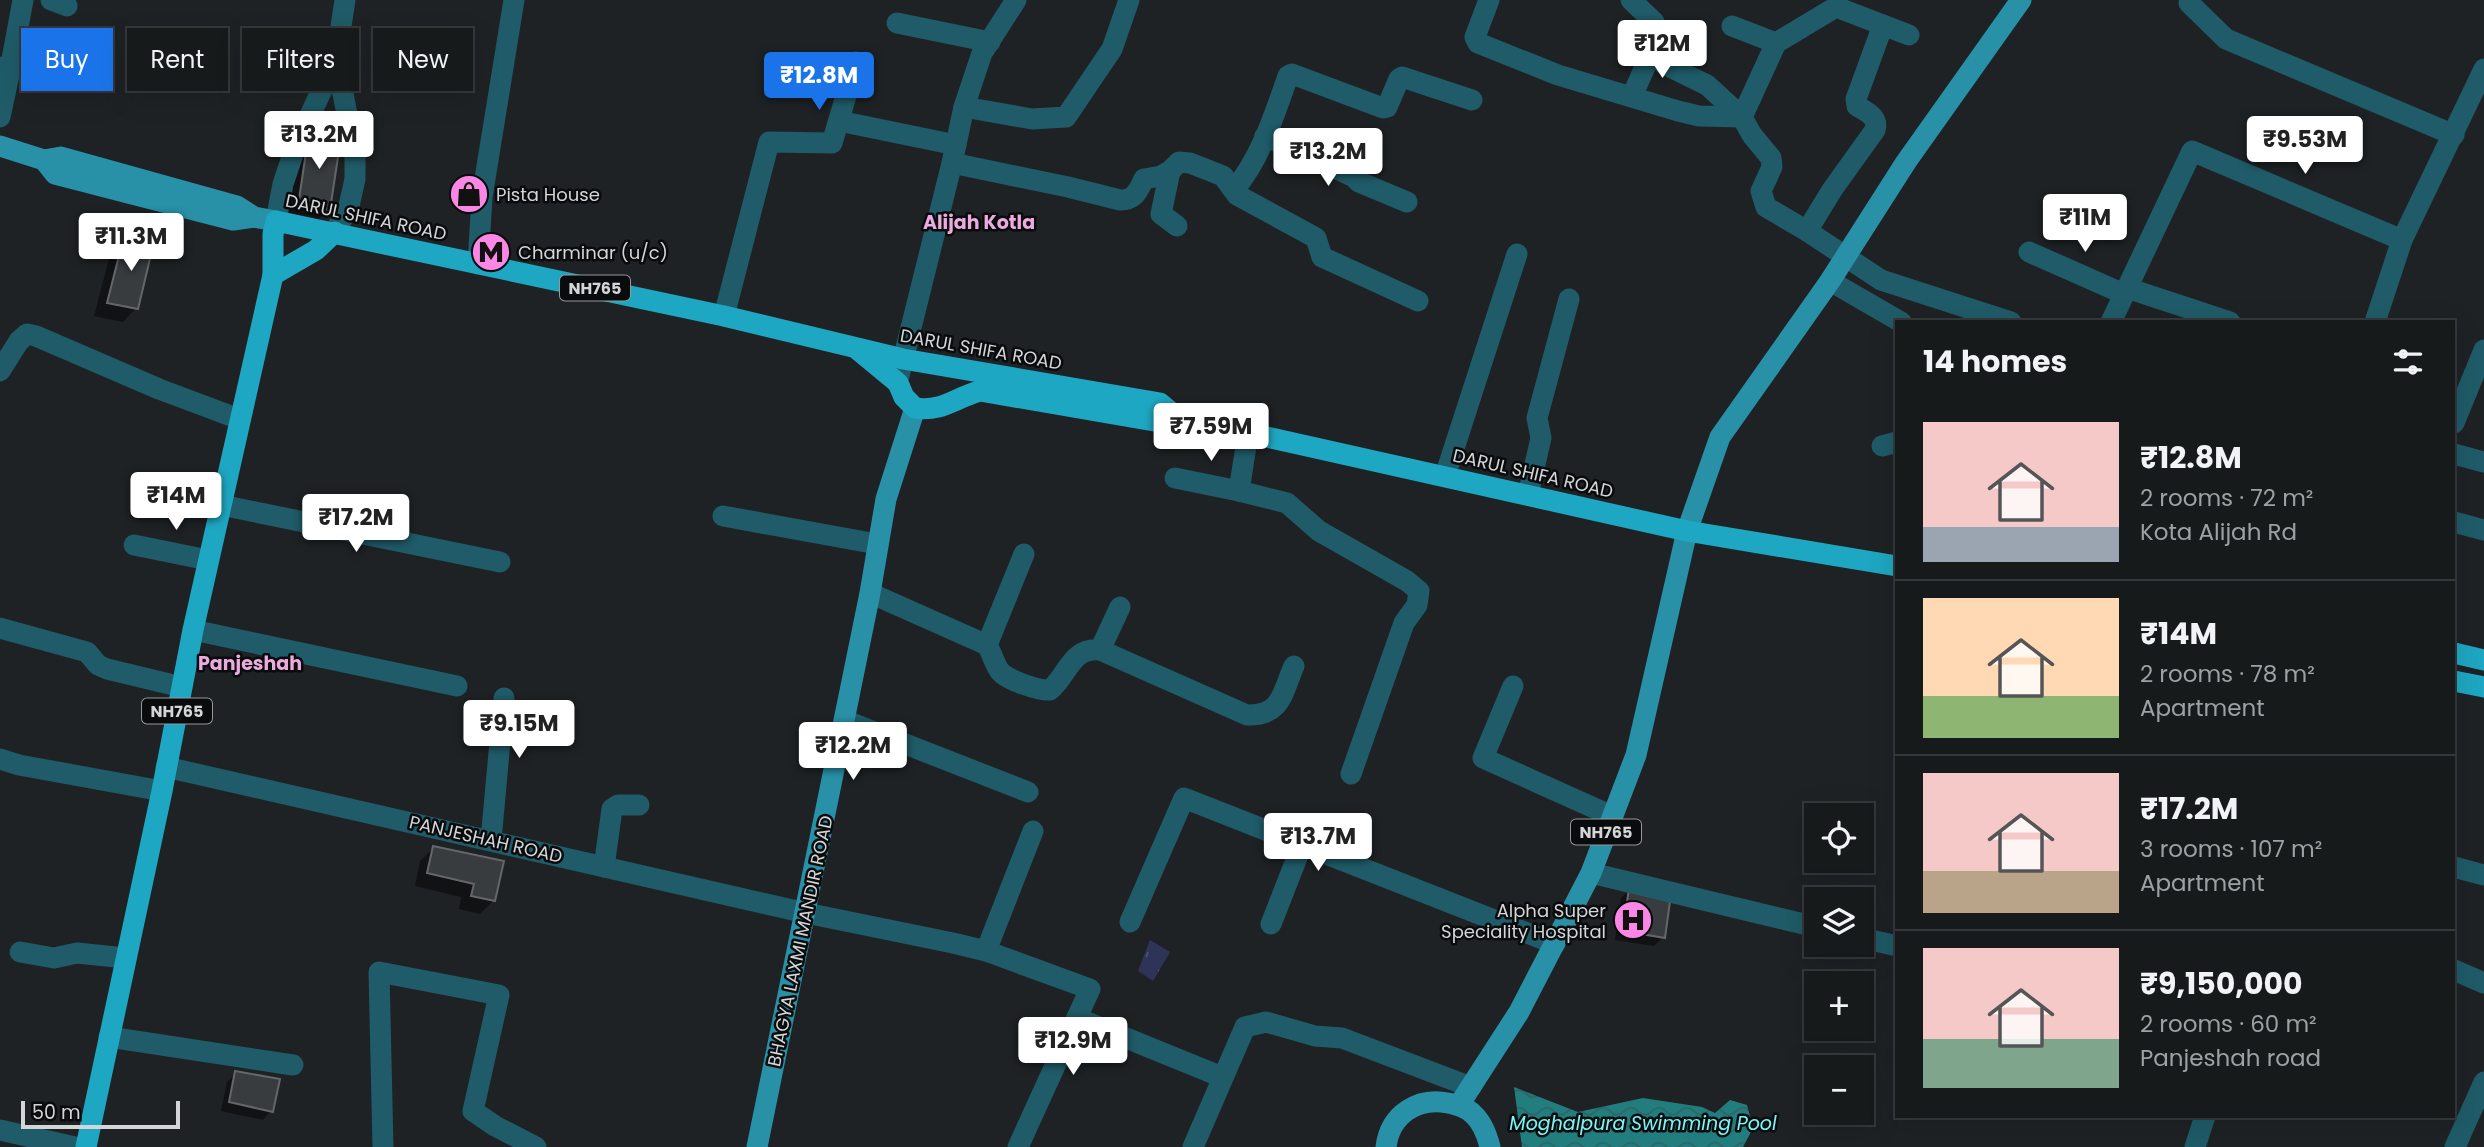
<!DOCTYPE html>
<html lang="en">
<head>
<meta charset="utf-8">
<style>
  :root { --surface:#161a1b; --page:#1f2324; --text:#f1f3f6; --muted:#9ea1a3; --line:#35383a; --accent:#1a73e8 }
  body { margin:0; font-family:Poppins,sans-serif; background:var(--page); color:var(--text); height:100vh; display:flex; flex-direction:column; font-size:26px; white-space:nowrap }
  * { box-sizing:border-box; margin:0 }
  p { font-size:23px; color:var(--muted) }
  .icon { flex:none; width:38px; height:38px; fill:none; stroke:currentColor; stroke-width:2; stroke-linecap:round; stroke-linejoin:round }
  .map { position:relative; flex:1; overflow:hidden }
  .details { position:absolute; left:1895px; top:320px; width:560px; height:798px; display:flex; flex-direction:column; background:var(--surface); border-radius:0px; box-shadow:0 7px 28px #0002,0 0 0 2px var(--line) }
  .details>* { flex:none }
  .hud { position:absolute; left:21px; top:28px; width:665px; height:63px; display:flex; gap:14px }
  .tools { position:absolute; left:1804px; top:803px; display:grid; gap:14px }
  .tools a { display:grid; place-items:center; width:70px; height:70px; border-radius:0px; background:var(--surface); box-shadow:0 7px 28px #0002,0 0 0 2px var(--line); font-size:35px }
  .scale { position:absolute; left:21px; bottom:18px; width:159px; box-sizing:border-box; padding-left:7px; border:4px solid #d3d5d6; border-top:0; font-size:19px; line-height:24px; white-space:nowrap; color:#d3d5d6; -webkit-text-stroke:5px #090b0c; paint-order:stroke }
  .price { position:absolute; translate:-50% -60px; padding:0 16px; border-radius:7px; background:#fff; color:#222; font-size:23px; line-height:46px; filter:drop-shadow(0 2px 4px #0008) }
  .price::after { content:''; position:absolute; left:50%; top:42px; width:21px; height:16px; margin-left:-10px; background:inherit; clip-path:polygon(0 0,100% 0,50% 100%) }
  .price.selected { background:var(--accent); color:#fff }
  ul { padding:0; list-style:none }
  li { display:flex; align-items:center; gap:21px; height:175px; padding:0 28px }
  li+li { border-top:2px solid var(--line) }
  li span { display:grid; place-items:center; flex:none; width:196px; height:140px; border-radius:0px; color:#555 }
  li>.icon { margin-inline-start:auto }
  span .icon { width:84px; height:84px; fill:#fffc; stroke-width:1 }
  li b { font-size:30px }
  h2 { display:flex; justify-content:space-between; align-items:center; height:84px; padding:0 28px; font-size:30px }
  .tag { padding:0 24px; border-radius:0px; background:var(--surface); box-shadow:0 7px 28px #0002,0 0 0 2px var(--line); font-size:24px; line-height:63px }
  .tag.selected { background:var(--accent); color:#fff }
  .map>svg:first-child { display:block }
  .park { fill:url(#park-tufts) }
  .water { fill:url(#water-waves) }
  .shadow { fill:#0007 }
  .building { fill:#393c3f; stroke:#64666a; stroke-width:2 }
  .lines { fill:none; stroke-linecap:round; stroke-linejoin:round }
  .minor { stroke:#1f5b68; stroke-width:21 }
  .major { stroke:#2891a7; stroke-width:21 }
  .highway { stroke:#1ea7c2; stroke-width:21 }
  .labels { text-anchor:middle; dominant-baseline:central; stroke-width:5; stroke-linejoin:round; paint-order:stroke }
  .shield { fill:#090b0c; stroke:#969899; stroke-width:2 }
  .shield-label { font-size:16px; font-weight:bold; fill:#d3d5d6 }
  .poi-label { font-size:18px; fill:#d3d5d6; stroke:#090b0c; text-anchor:start }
  .street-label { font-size:18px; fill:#d3d5d6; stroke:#090b0c }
  .neighbourhood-label { font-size:19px; font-weight:bold; fill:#ecabde; stroke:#090b0c }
  .water-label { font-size:19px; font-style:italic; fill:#79f7f7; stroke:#090b0c }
</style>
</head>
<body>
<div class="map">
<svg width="2484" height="1147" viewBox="0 0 2484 1147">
  <defs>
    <pattern id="park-tufts" width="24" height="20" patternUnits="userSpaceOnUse" patternTransform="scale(1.75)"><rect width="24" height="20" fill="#2e3458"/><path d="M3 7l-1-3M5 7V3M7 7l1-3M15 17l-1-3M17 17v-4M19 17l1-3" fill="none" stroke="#4b506f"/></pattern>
    <pattern id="water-waves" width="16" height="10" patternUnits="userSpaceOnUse" patternTransform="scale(1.75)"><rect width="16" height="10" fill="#227d7e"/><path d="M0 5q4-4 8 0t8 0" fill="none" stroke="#2e6565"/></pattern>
  </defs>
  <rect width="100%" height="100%" fill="#1e2224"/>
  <polygon class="park" points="1150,940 1170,952 1153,981 1138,971"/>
  <polygon class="water" points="1514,1087 1578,1112 1643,1098 1702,1107 1715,1113 1730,1100 1747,1105 1753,1128 1743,1147 1522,1147"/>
  <g class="shadow">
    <polygon points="310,134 328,210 315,223 286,219 296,147"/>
    <polygon points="124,238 136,308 123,322 94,316 111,251"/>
    <polygon points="434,848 494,900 480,914 459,909 461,897 415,886 420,861"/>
    <polygon points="1630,890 1663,937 1654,946 1615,940 1621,898"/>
    <polygon points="236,1073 271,1111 263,1120 221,1111 227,1082"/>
  </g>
  <g class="building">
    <polygon points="309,132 341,137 330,210 298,206"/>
    <polygon points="124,236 154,242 138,309 107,303"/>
    <polygon points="433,846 504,861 495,901 471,896 474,884 427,873"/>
    <polygon points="1629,888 1671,894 1665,938 1623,931"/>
    <polygon points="235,1071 280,1079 273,1112 229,1102"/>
  </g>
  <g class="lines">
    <g class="minor">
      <polyline points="51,0 67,6"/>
      <polyline points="1489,0 1475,37 1478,43 1558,75 1678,111 1699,116 1742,117 1776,43 1836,7 1909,35"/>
      <polyline points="1631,0 1654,22 1657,32 1654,47 1659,58 1664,64 1707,85 1742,117 1752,135 1771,158 1772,167 1761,191 1766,207 1807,231 1881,280 2011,322"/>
      <polyline points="2189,3 2226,39 2454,135"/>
      <polyline points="897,23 990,42"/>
      <polyline points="1732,26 1776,43"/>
      <polyline points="0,67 10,70 23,0"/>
      <polyline points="1632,96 1654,47"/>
      <polyline points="964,107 1032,119 1066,117 1112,49 1129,0"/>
      <polyline points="0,117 10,70"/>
      <polyline points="839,121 956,145"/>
      <polyline points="1265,136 1354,177 1359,182 1407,202"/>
      <path d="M952 163 1068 187 1120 200C1135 200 1138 191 1144 179L1161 176 1170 171 1179 162 1190 163 1223 176 1237 195 1316 238 1322 257 1418 301"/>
      <polyline points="1170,171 1161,214 1177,226"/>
      <path d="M1234 190C1261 157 1274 116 1288 76L1292 74 1383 108 1387 107 1399 79 1402 77 1472 100"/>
      <polyline points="276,221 283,184 295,148 336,59"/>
      <path d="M1807 231 1832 190 1875 130C1879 117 1867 112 1857 106L1856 99 1883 25"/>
      <polyline points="335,232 349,206 355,179 355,154 336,59 345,0"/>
      <polyline points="2029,252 2124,294"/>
      <polyline points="478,264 482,197 514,0"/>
      <polyline points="1830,281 1901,322"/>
      <polyline points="2127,288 2230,322"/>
      <polyline points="724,316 769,142 832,143 856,62"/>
      <polyline points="2111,322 2192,151 2402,240"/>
      <polyline points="2375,322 2402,240 2484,69"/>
      <polyline points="0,371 19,341 27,334 36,336 159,389 239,419"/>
      <polyline points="899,376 952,163 964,107 982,53 1016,0"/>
      <polyline points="2454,423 2484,350"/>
      <polyline points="1248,433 1239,491 1287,503 1319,531 1407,581 1419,591 1417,605 1404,623 1351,774"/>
      <polyline points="1882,446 1897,442"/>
      <polyline points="2454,454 2484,462"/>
      <polyline points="1445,476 1517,254"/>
      <polyline points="1175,478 1239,491"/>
      <polyline points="1528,495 1541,438 1537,418 1569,299"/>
      <polyline points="221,505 500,562"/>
      <polyline points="723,516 877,544"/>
      <polyline points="2454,522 2484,530"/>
      <polyline points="134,545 208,560"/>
      <polyline points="870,593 987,645 1024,554"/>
      <polyline points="0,628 87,652 98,665 107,669 182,687"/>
      <polyline points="193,630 457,686"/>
      <path d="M987 645C992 653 994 663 999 670 1005 680 1040 691 1050 690 1068 675 1071 647 1100 650L1120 607"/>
      <path d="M1100 650 1247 715C1282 716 1282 693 1294 666"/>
      <polyline points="1513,686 1483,758 1612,816"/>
      <polyline points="844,720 1028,792"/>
      <polyline points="0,759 19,765 162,791"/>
      <polyline points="166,767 806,913 953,943 986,951 1090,989 1018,1147"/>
      <polyline points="491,840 504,698"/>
      <polyline points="604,867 612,809 618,805 639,805"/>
      <polyline points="2454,867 2484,875"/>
      <polyline points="1591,873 1816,927"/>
      <polyline points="1130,922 1184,798 1555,944"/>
      <polyline points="1271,924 1302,845"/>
      <polyline points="1862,938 1893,945"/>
      <polyline points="986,951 1033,831"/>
      <polyline points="20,952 54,958 77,953 126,958"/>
      <polyline points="2454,970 2484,983"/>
      <polyline points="1077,1018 1222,1077"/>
      <polyline points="109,1037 293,1065"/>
      <polyline points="0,1130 75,1147"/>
      <polyline points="383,1147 379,972 499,995 473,1111 495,1126 536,1147"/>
      <polyline points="1193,1147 1245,1027 1266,1022 1315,1036 1342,1038 1471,1087"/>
      <polyline points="2195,1147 2205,1116"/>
      <polyline points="2455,1147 2484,1082"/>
    </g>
    <g class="major">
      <polyline points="0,146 44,160 61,157 237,206 254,217 276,221"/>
      <polyline points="44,160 55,174 233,220 254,217"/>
      <polyline points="1459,1105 1519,1012 1591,873 1636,755 1687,531 1720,437 1830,281 1906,162 2021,0"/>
      <polyline points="757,1147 870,593 886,499 915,408"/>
      <path d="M1386 1147C1390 1114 1418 1097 1448 1103 1457 1105 1466 1107 1473 1114 1483 1123 1487 1135 1490 1147"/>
    </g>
    <g class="highway">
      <polyline points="273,275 316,250 335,232"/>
      <path d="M858 350 898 383 904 397 915 408C943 412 954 398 980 391L1154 421 1177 417"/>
      <polyline points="2454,653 2484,660"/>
      <polyline points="2454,681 2484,687"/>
      <polyline points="86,1147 162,791 193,630 273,275 273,234 276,221 724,316 903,359 1160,403 1177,417 1687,531 1897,566"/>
    </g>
  </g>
  <defs>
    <g id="shop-disc" transform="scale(2.0125)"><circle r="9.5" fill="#fb87e5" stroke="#090b0c"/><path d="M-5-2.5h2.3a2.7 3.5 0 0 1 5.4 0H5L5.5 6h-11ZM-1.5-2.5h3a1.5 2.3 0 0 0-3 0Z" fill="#111"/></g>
    <g id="metro-disc" transform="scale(2.0125)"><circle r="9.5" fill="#fb87e5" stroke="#090b0c"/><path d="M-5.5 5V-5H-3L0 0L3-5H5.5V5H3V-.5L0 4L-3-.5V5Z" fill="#111"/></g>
    <g id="hospital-disc" transform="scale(2.0125)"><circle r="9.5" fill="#fb87e5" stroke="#090b0c"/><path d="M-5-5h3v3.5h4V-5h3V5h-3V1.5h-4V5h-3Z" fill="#111"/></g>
  </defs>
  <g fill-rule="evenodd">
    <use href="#shop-disc" x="469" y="194"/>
    <use href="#metro-disc" x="491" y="252"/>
    <use href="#hospital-disc" x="1633" y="920"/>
  </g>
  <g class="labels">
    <g class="shield">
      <rect x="560" y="275.5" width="70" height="25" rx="5"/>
      <rect x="142" y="698.5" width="70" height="25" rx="5"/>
      <rect x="1571" y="819.5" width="70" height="25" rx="5"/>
    </g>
    <g class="shield-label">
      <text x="595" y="288">NH765</text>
      <text x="177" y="711">NH765</text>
      <text x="1606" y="832">NH765</text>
    </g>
    <g class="poi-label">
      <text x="496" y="194">Pista House</text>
      <text x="518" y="252">Charminar (u/c)</text>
      <text x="1606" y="910" text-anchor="end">Alpha Super<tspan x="1606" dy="21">Speciality Hospital</tspan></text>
    </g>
    <g class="street-label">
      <text transform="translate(366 217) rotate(12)">DARUL SHIFA ROAD</text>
      <text transform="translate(981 349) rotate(10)">DARUL SHIFA ROAD</text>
      <text transform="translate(1533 473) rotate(13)">DARUL SHIFA ROAD</text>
      <text transform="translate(486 839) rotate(13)">PANJESHAH ROAD</text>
      <text transform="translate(800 941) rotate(-78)">BHAGYA LAXMI MANDIR ROAD</text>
    </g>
    <g class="neighbourhood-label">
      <text x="979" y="222">Alijah Kotla</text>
      <text x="250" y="663">Panjeshah</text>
    </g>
    <g class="water-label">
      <text x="1643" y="1123">Moghalpura Swimming Pool</text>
    </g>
  </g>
</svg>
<div class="tools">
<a><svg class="icon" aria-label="locate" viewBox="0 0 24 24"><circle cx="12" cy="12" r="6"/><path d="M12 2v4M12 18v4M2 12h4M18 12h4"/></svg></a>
<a><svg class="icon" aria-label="layers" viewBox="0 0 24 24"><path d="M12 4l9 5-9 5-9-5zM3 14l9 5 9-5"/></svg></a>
<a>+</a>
<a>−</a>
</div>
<div class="scale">50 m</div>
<b class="price" style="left:1662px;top:80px">₹12M</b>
<b class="price selected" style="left:819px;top:112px">₹12.8M</b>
<b class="price" style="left:319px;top:171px">₹13.2M</b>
<b class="price" style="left:2305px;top:176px">₹9.53M</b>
<b class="price" style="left:1328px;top:188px">₹13.2M</b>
<b class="price" style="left:2085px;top:254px">₹11M</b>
<b class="price" style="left:131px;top:273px">₹11.3M</b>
<b class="price" style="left:1211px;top:463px">₹7.59M</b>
<b class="price" style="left:176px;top:532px">₹14M</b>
<b class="price" style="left:356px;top:554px">₹17.2M</b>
<b class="price" style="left:519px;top:760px">₹9.15M</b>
<b class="price" style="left:853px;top:782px">₹12.2M</b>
<b class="price" style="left:1318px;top:873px">₹13.7M</b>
<b class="price" style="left:1073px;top:1077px">₹12.9M</b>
<div class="hud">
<a class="tag selected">Buy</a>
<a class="tag">Rent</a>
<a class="tag">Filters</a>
<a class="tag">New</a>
</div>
<section class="details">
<h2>14 homes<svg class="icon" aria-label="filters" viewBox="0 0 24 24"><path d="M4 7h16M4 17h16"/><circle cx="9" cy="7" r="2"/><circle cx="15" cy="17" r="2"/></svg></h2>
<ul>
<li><span style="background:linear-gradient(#f6c9c9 75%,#9aa5b1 0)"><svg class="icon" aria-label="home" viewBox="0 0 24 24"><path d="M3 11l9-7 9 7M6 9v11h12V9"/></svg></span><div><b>₹12.8M</b><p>2 rooms · 72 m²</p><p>Kota Alijah Rd</p></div></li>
<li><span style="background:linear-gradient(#ffd9b3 70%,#8fb573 0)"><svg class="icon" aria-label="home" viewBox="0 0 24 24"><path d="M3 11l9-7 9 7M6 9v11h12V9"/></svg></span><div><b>₹14M</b><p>2 rooms · 78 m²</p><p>Apartment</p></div></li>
<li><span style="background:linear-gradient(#f6c9c9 70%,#b9a48a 0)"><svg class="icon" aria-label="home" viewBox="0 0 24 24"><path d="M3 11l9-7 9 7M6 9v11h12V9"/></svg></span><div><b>₹17.2M</b><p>3 rooms · 107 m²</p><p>Apartment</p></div></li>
<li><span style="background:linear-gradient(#f6c9c9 65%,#7fa58c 0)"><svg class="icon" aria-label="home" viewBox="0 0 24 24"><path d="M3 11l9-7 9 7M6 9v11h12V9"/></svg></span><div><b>₹9,150,000</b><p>2 rooms · 60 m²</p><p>Panjeshah road</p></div></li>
</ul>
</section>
</div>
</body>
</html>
